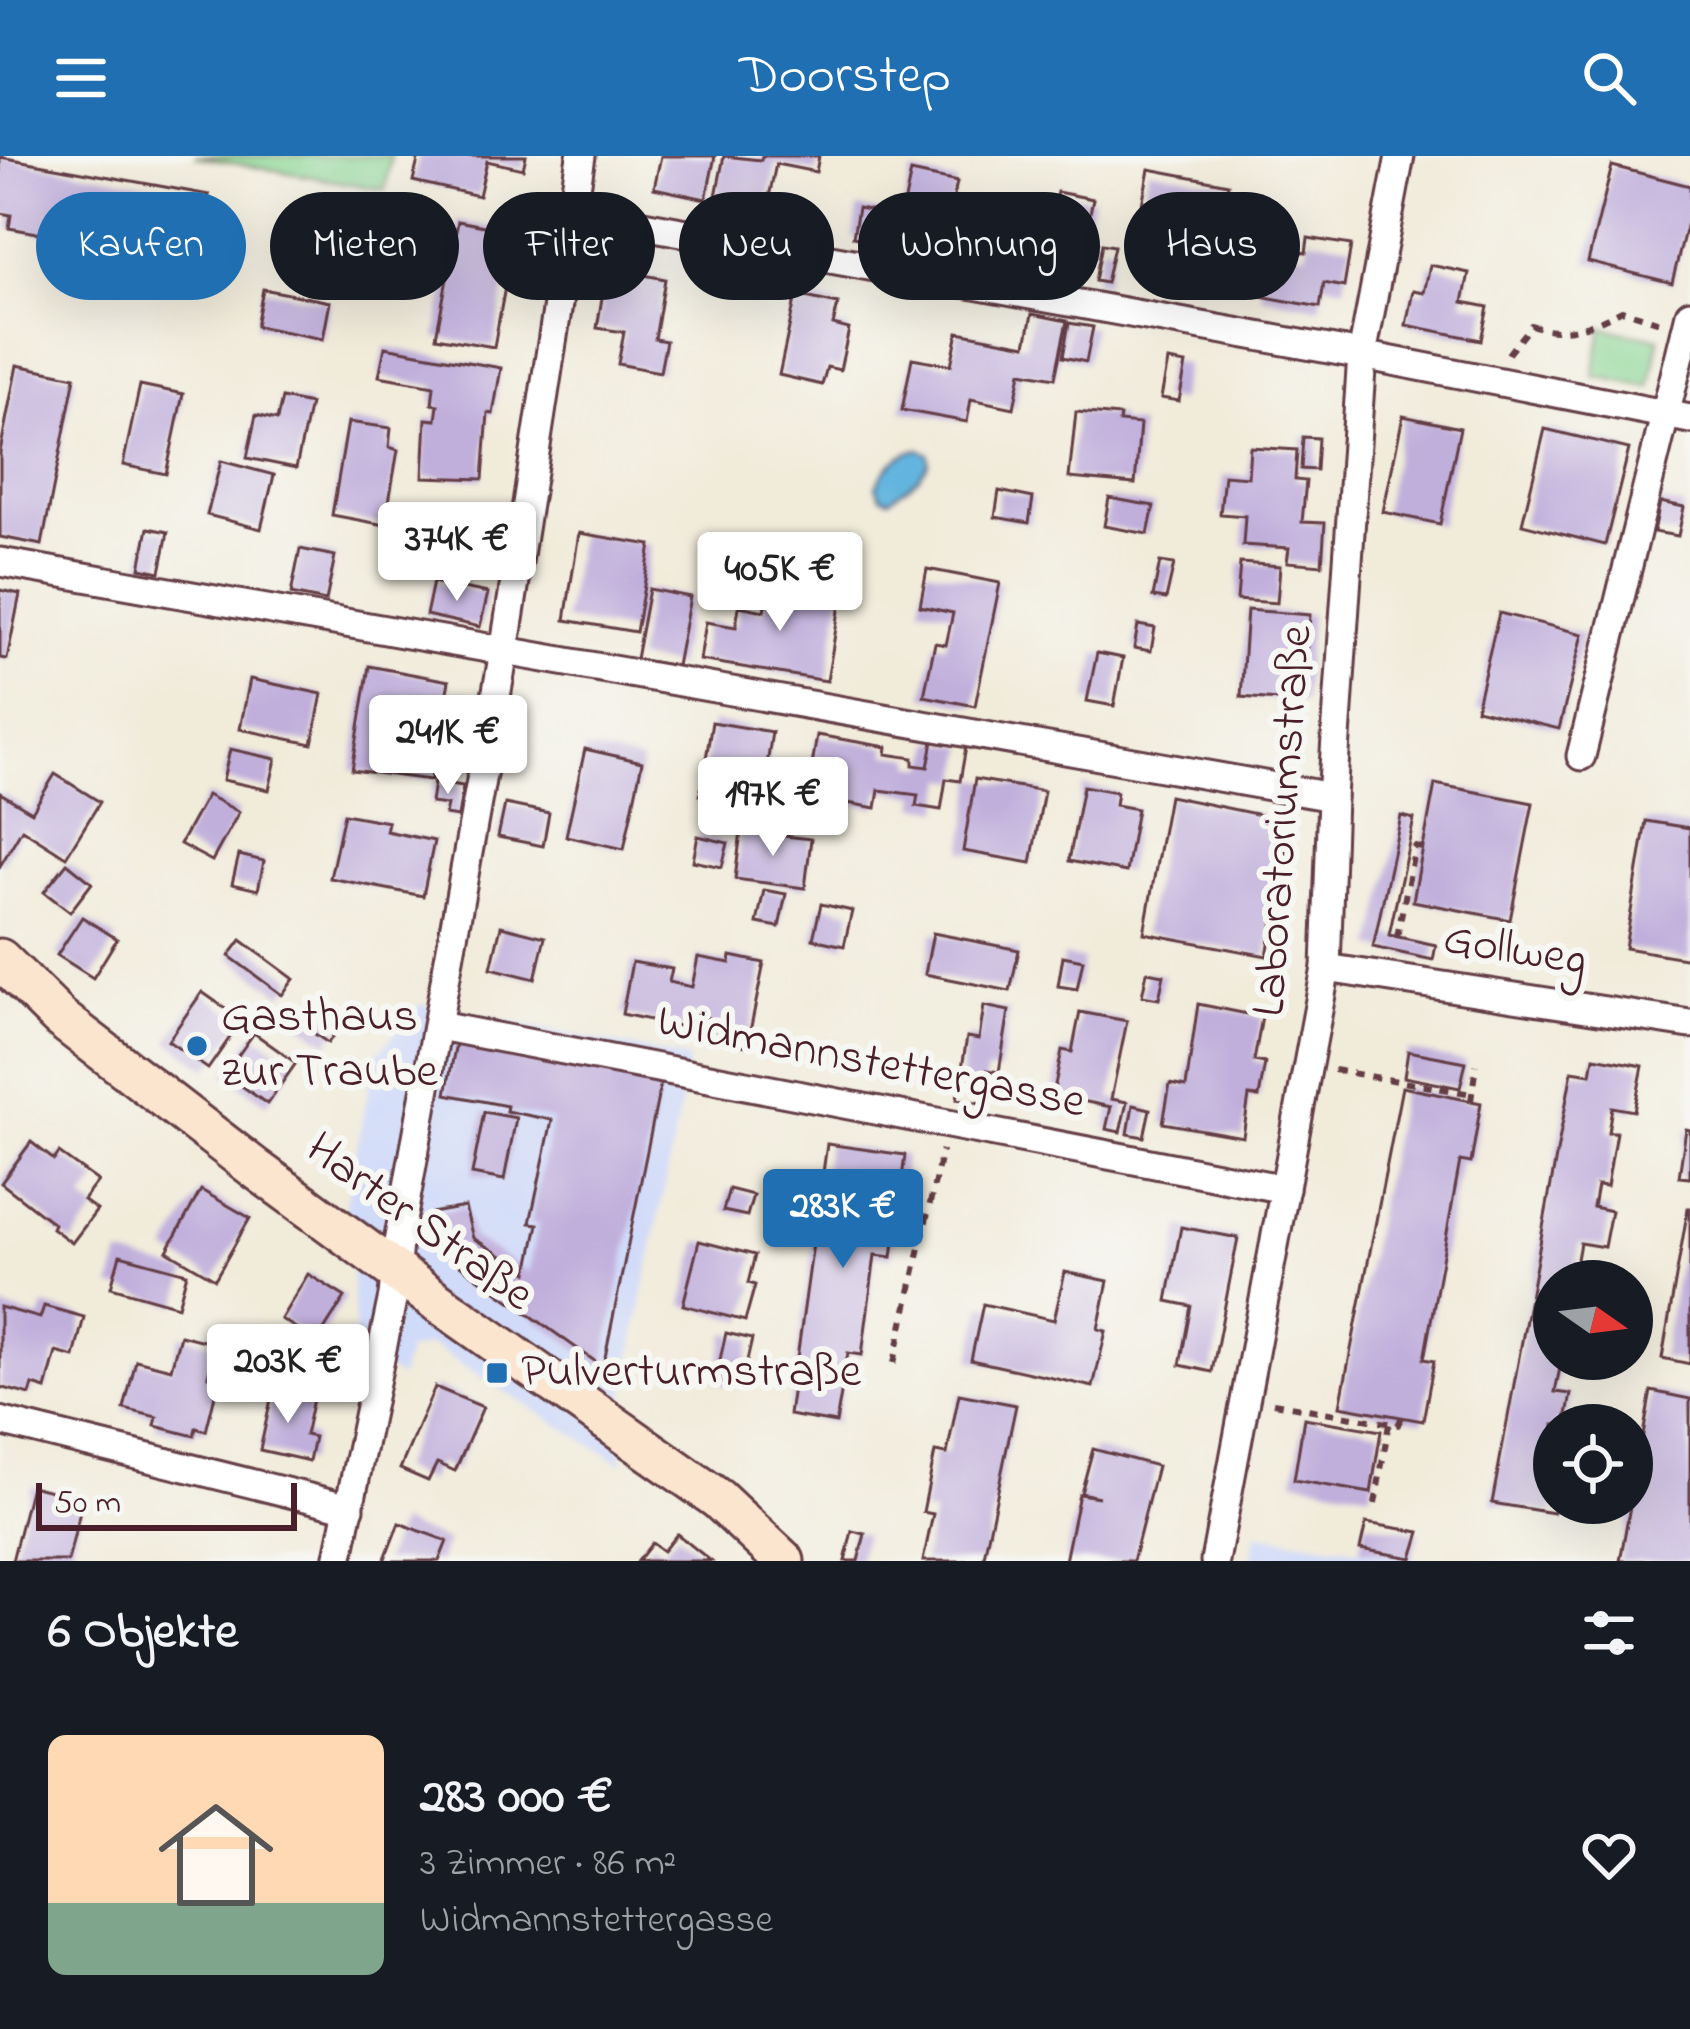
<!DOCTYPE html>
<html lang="de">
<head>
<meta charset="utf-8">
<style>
  :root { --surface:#171b24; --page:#20242c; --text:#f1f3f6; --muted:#9ea1a6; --line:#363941; --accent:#1f6fb2 }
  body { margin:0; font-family:"Indie Flower",sans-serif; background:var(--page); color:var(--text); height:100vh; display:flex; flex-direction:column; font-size:45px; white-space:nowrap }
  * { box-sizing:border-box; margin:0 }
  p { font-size:39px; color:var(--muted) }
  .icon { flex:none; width:66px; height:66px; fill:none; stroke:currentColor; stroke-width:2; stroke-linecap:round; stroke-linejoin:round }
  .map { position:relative; height:1405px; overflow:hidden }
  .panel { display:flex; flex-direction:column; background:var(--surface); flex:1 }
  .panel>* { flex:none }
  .top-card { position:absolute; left:36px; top:36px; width:1620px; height:108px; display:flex; gap:24px }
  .needle { width:78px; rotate:104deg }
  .fabs { position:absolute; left:1533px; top:1104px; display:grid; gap:24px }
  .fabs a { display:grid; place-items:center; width:120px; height:120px; border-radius:50%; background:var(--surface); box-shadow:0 12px 48px #0002; font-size:60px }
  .scale { position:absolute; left:36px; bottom:30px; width:261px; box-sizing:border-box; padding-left:12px; border:6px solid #4a1f2b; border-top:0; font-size:33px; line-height:42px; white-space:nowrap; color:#4a1f2b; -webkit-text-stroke:9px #f6f6f2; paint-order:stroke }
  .price { position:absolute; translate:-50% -102px; padding:0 27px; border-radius:12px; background:#fff; color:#222; font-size:39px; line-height:78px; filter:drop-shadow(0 3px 6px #0008) }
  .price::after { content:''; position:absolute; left:50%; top:72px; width:36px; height:27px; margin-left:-18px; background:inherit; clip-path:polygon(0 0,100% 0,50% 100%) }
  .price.current { background:var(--accent); color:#fff }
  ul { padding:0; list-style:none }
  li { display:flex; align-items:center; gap:36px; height:300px; padding:0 48px }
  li+li { border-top:3px solid var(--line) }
  li span { display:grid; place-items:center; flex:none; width:336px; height:240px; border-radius:18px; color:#555 }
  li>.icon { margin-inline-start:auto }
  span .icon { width:144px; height:144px; fill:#fffc; stroke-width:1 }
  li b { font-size:51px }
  h2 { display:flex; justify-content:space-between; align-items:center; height:144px; padding:0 48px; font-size:51px }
  .tag { padding:0 42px; border-radius:54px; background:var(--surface); box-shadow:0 12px 48px #0002; font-size:42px; line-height:108px }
  .tag.current { background:var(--accent); color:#fff }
  header { display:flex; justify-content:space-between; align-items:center; height:156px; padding:0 48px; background:var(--accent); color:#fff; font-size:54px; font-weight:600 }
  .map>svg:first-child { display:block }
  .built { fill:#d0daf9 }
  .green { fill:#89d592; stroke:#6a7a5e; stroke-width:3 }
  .water { fill:#64b5df; stroke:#576a85; stroke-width:3 }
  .building { fill:#c0aedb }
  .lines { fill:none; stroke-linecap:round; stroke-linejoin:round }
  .minor-casing { stroke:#633e45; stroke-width:33 }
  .secondary-casing { stroke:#633e45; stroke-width:45 }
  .path { stroke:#633e45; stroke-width:6; stroke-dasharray:9 9; stroke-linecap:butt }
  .minor { stroke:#fff; stroke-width:27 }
  .secondary { stroke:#fce5cf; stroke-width:39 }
  .poi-dot { fill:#1f6fb2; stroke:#f6f6f2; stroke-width:4.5 }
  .labels { text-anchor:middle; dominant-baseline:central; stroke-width:12; stroke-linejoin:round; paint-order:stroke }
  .street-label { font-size:48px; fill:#4a1f2b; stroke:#f6f6f2 }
  .poi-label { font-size:48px; fill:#4a1f2b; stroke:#f6f6f2; text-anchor:start }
</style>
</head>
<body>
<header><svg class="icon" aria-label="menu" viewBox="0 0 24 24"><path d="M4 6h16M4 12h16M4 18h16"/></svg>Doorstep<svg class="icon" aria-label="search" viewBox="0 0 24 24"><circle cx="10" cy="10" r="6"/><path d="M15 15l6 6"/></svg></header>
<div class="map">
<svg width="1690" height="1405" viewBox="0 0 1690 1405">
  <rect width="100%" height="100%" fill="#f6f6f2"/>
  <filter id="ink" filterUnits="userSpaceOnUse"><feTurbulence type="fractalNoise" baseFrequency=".00833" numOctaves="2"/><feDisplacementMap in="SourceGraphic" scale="24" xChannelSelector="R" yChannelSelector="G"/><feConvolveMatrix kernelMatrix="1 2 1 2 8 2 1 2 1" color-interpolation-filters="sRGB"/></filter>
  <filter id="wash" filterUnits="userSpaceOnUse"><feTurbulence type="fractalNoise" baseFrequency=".004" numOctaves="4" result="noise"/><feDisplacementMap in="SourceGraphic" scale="48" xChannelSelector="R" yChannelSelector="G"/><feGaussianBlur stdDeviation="2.7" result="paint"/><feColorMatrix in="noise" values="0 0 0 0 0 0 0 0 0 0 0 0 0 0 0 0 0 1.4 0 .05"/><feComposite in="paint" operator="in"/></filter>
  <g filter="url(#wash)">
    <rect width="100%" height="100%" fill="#f1ebda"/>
    <g class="built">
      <polygon points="421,848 689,903 625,1235 622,1308 430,1189 407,1195 400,1222 356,1195 351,1111 336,1099 375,900"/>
      <polygon points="1256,1378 1433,1405 1251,1405"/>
    </g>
    <g class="green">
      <polygon points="194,0 391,0 385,34"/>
      <polygon points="1602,172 1659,182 1650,231 1594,220"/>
    </g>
    <path class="water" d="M919 293 928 298 929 307 918 322 890 343 881 340 876 330C885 312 899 297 919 293Z"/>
    <g id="blocks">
      <g class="building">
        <polygon points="419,0 526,0 523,13 487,5 479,40 413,25"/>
        <polygon points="661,0 715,0 706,43 654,32"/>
        <polygon points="724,0 761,4 762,0 819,0 816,16 776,8 766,55 715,45"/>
        <polygon points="0,1 209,39 200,91 148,81 145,96 9,72 11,59 0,57"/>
        <polygon points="1612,10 1690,30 1690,54 1672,127 1588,106"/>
        <polygon points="1149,13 1228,28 1214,105 1134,89"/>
        <polygon points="911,16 957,26 946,78 900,68"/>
        <polygon points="1057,36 1093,43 1078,113 1028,103 1038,58 1051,60"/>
        <polygon points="980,48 1012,53 1006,86 1022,89 1018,111 969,103"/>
        <polygon points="858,52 881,56 876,86 853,81"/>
        <polygon points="458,65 515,76 494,191 436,181"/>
        <polygon points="1308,82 1351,89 1344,131 1324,127 1320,151 1260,140 1269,91 1306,97"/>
        <polygon points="1102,88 1114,90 1106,127 1095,125"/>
        <polygon points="1430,109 1469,117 1463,146 1488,151 1481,184 1406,169 1413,135 1424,137"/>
        <polygon points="607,112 665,123 655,183 666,185 660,216 618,208 624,176 597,172"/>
        <polygon points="263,133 330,146 323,183 256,170"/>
        <polygon points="796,139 838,148 833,169 849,173 840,214 827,211 822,229 779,219"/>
        <polygon points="1032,158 1067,165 1055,222 1021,216 1014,252 971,243 967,266 902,254 912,202 951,209 958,176 1026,189"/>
        <polygon points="1069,167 1093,171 1086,206 1063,201"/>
        <polygon points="385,191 501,212 493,258 488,257 483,323 423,321 426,263 436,264 438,249 432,248 434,230 379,220"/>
        <polygon points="1168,205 1186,208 1179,245 1161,242"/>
        <polygon points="17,209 75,221 42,389 0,381 0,296"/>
        <polygon points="140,229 183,238 166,318 123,309"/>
        <polygon points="282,242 310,248 296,312 247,302 256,259 277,264"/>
        <polygon points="1076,256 1120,260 1119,266 1140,268 1135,328 1069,322"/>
        <polygon points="1403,260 1460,272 1440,368 1383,356"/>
        <polygon points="348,266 391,272 389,291 398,294 385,369 332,359"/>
        <polygon points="1545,273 1629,293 1605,389 1522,368"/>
        <polygon points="1303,281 1318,282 1316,314 1301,313"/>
        <polygon points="1250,291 1297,294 1295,324 1306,325 1302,366 1325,367 1322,409 1287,406 1289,392 1243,389 1245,360 1220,358 1224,319 1248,321"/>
        <polygon points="221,305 274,319 261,373 207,359"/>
        <polygon points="999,335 1033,342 1029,367 995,361"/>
        <polygon points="1109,342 1154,350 1148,378 1104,370"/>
        <polygon points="1660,346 1684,351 1678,380 1654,376"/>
        <polygon points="463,348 497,352 493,388 459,384"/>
        <polygon points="148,372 168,376 160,416 140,412"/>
        <polygon points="579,377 651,389 636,476 565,464"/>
        <polygon points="300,393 335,400 326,445 291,438"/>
        <polygon points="1160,406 1174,408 1166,443 1153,441"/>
        <polygon points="1240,407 1280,410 1277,447 1237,444"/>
        <polygon points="927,413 1000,427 975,550 924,540 935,487 946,489 953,457 920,450"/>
        <polygon points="769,425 842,437 827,525 700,504 706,466 736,471 739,450 764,455"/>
        <polygon points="433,426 488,437 480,471 426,459"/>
        <polygon points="649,433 690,441 677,510 636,503"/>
        <polygon points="0,434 20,438 7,503 0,502"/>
        <polygon points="1247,454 1310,459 1304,546 1241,541"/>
        <polygon points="1499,457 1583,478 1559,573 1476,553"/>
        <polygon points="1138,469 1155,472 1151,495 1134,492"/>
        <polygon points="1097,497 1123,502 1114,550 1087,545"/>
        <polygon points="369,510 449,525 431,624 352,614"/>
        <polygon points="250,523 322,538 312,588 240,573"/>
        <polygon points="712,566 772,576 761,648 700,639"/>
        <polygon points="817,579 887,591 886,598 913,602 913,609 928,611 933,585 966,591 960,625 946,623 941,654 916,650 918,639 879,634 876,652 807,640"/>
        <polygon points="230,593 276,603 269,634 223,624"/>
        <polygon points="585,593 642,606 624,693 566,680"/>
        <polygon points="55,618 100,646 66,701 22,673 0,710 0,637 32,656"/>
        <polygon points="975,623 1044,635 1031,707 963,695"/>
        <polygon points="434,626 463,630 458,661 445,659 447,649 431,647"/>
        <polygon points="1435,628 1533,647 1510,764 1413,745"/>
        <polygon points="1083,630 1117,636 1115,649 1137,653 1126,716 1069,705"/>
        <polygon points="207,639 239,656 212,705 180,688"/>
        <polygon points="1169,640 1290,665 1267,800 1144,777"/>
        <polygon points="505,648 549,657 543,690 498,681"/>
        <polygon points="344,658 388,666 386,675 434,685 423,740 330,722"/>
        <polygon points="1401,660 1414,663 1389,779 1436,789 1433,804 1373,791"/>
        <polygon points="1646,665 1690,672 1690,803 1625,792"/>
        <polygon points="741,675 811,683 805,732 735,723"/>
        <polygon points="698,680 728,687 722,711 693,705"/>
        <polygon points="239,699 264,705 258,734 232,728"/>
        <polygon points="67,707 92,727 70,756 44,736"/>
        <polygon points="764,734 786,738 779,771 757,767"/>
        <polygon points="821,748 852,755 844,790 813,783"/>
        <polygon points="82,761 117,783 93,822 57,799"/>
        <polygon points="501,770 545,781 535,823 491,812"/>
        <polygon points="933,777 1019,794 1010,835 925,818"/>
        <polygon points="241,784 294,823 282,839 229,800"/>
        <polygon points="731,800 764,807 747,890 703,882 708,862 686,858 683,871 622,858 632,806 672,813 669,826 692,831 698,801 730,807"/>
        <polygon points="1063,800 1083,804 1077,833 1058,830"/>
        <polygon points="1147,816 1164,819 1159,843 1142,840"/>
        <polygon points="202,836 242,864 208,913 168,885"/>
        <polygon points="1198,848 1262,861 1254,905 1265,907 1259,941 1249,940 1243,981 1163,967 1170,928 1186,931"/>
        <polygon points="311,849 340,870 328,887 299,867"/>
        <polygon points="984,850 1009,855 999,916 987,914 981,947 957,943 967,881 979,883"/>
        <polygon points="1080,856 1127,865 1111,943 1127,946 1120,976 1106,973 1111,951 1053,939 1062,894 1072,896"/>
        <polygon points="254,877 296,907 267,948 225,918"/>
        <polygon points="456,887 661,926 603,1211 447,1100 432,1057 465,1051 473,1082 528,1116 538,1068 530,1067 552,964 506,955 507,950 446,938"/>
        <polygon points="1408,895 1466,906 1460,932 1404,921"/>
        <polygon points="1594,901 1643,910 1634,955 1612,951 1608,976 1616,976 1607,1030 1597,1029 1593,1051 1611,1055 1604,1091 1580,1087 1573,1125 1554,1125 1554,1203 1586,1203 1585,1212 1561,1207 1555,1236 1571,1238 1565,1269 1554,1269 1554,1292 1550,1291 1545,1316 1554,1317 1553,1357 1492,1347 1572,915 1591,918"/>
        <polygon points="1402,931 1481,947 1471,1007 1460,1005 1424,1203 1434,1205 1423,1265 1340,1250"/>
        <polygon points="1133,949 1150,953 1144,981 1128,978"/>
        <polygon points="484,956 516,962 504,1024 472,1018"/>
        <polygon points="1686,973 1690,974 1690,1022 1679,1021"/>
        <polygon points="31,986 54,1004 59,997 98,1025 83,1044 97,1054 72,1087 52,1072 54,1068 1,1027"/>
        <polygon points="827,988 905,999 892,1101 875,1099 862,1199 848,1197 836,1267 789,1259"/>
        <polygon points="729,1033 753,1039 747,1060 723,1055"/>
        <polygon points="201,1034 250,1062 215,1123 167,1095"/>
        <polygon points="1688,1052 1690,1052 1690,1208 1662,1202"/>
        <polygon points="1181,1071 1238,1082 1212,1216 1180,1209 1191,1150 1167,1145"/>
        <polygon points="699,1085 755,1099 748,1127 755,1129 745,1165 683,1149"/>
        <polygon points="120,1099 187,1117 178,1150 111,1131"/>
        <polygon points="1065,1116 1108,1125 1098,1173 1106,1175 1093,1231 971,1204 983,1148 1054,1164"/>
        <polygon points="308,1118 345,1141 317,1185 281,1163"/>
        <polygon points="44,1150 84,1161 74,1201 56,1196 46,1233 33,1229 30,1239 0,1231 0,1151 40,1162"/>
        <polygon points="726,1177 752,1183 741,1231 715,1226"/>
        <polygon points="180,1179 216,1188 208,1220 219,1223 206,1275 196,1272 194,1280 155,1270 157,1261 124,1253 136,1204 171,1213"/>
        <polygon points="435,1231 483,1251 455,1315 437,1307 428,1325 400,1313"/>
        <polygon points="273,1234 313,1243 305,1279 314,1281 309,1305 260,1294"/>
        <polygon points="1651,1235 1690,1243 1690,1405 1620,1405"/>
        <polygon points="959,1238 1016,1249 983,1405 923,1405 933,1358 923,1356 935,1296 947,1298"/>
        <polygon points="1304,1262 1381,1275 1371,1337 1294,1324"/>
        <polygon points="1093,1293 1157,1310 1133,1405 1065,1405 1079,1338 1099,1341 1081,1337"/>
        <polygon points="31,1330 83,1343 68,1405 12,1405"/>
        <polygon points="399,1367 447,1385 439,1405 384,1405"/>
        <polygon points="1366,1367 1420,1376 1412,1402 1360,1393"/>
        <polygon points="852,1375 865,1378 858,1405 845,1405"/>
        <polygon points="677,1378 711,1405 638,1405 652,1387 663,1395"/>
      </g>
    </g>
  </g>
  <g filter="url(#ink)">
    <use href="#blocks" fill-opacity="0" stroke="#633e45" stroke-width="3"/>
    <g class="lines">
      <g class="minor-casing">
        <g id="minor">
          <polyline points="571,56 1362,199 1690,263"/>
          <polyline points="0,406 1332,641"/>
          <polyline points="1581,600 1690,158"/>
          <polyline points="1326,812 1690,868"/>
          <polyline points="439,870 1285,1033"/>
          <polyline points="0,1265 350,1352"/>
          <polyline points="338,1405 393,1140 398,1087 504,496 581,0"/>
          <polyline points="1215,1405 1326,812 1332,641 1362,199 1400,0"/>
        </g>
      </g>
      <g class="secondary-casing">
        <polyline id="secondary" points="0,803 60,862 256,1013 435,1144 718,1343 784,1405"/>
      </g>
      <g class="path">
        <path d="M1508 198 1531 169C1564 181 1592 170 1622 154L1660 166"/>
        <polyline points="1397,781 1415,691 1423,692"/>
        <polyline points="1334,914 1472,938"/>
        <polyline points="1471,945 1476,909"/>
        <polyline points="894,1207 942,994"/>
        <polyline points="1273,1247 1398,1269 1402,1261"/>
        <polyline points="1375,1348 1389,1268"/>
      </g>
      <use href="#minor" class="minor"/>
      <use href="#secondary" class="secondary"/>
    </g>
  </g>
  <g class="poi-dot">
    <circle cx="197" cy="890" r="12"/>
    <rect x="485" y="1205" width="24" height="24" rx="6"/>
  </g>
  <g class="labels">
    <g class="street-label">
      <text transform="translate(1284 665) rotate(-86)">Laboratoriumstraße</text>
      <text transform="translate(1515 795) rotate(9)">Gollweg</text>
      <text transform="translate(871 907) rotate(11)">Widmannstettergasse</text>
      <text transform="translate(419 1067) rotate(36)">Harter Straße</text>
    </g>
    <g class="poi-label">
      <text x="221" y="862">Gasthaus<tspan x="221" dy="55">zur Traube</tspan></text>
      <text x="521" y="1217">Pulverturmstraße</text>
    </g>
  </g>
</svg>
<div class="fabs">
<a><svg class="needle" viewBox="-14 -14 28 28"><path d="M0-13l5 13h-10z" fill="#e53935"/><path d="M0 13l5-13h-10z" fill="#9ea1a6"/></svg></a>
<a><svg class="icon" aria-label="locate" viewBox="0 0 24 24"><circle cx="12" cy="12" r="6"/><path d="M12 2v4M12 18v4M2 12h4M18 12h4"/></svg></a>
</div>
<div class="scale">50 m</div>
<b class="price" style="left:457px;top:448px">374K €</b>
<b class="price" style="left:780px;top:478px">405K €</b>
<b class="price" style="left:448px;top:641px">241K €</b>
<b class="price" style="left:773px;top:703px">197K €</b>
<b class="price current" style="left:843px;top:1115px">283K €</b>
<b class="price" style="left:288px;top:1270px">203K €</b>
<div class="top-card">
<a class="tag current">Kaufen</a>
<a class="tag">Mieten</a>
<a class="tag">Filter</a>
<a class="tag">Neu</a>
<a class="tag">Wohnung</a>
<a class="tag">Haus</a>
</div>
</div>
<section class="panel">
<h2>6 Objekte<svg class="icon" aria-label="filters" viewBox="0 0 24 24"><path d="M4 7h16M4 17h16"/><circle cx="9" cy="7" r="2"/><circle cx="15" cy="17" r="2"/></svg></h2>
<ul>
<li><span style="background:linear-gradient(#ffd9b3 70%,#7fa58c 0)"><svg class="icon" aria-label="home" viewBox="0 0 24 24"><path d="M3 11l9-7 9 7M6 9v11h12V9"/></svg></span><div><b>283 000 €</b><p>3 Zimmer · 86 m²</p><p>Widmannstettergasse</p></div><svg class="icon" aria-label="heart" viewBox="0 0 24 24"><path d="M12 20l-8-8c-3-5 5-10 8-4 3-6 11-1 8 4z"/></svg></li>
</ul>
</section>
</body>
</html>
